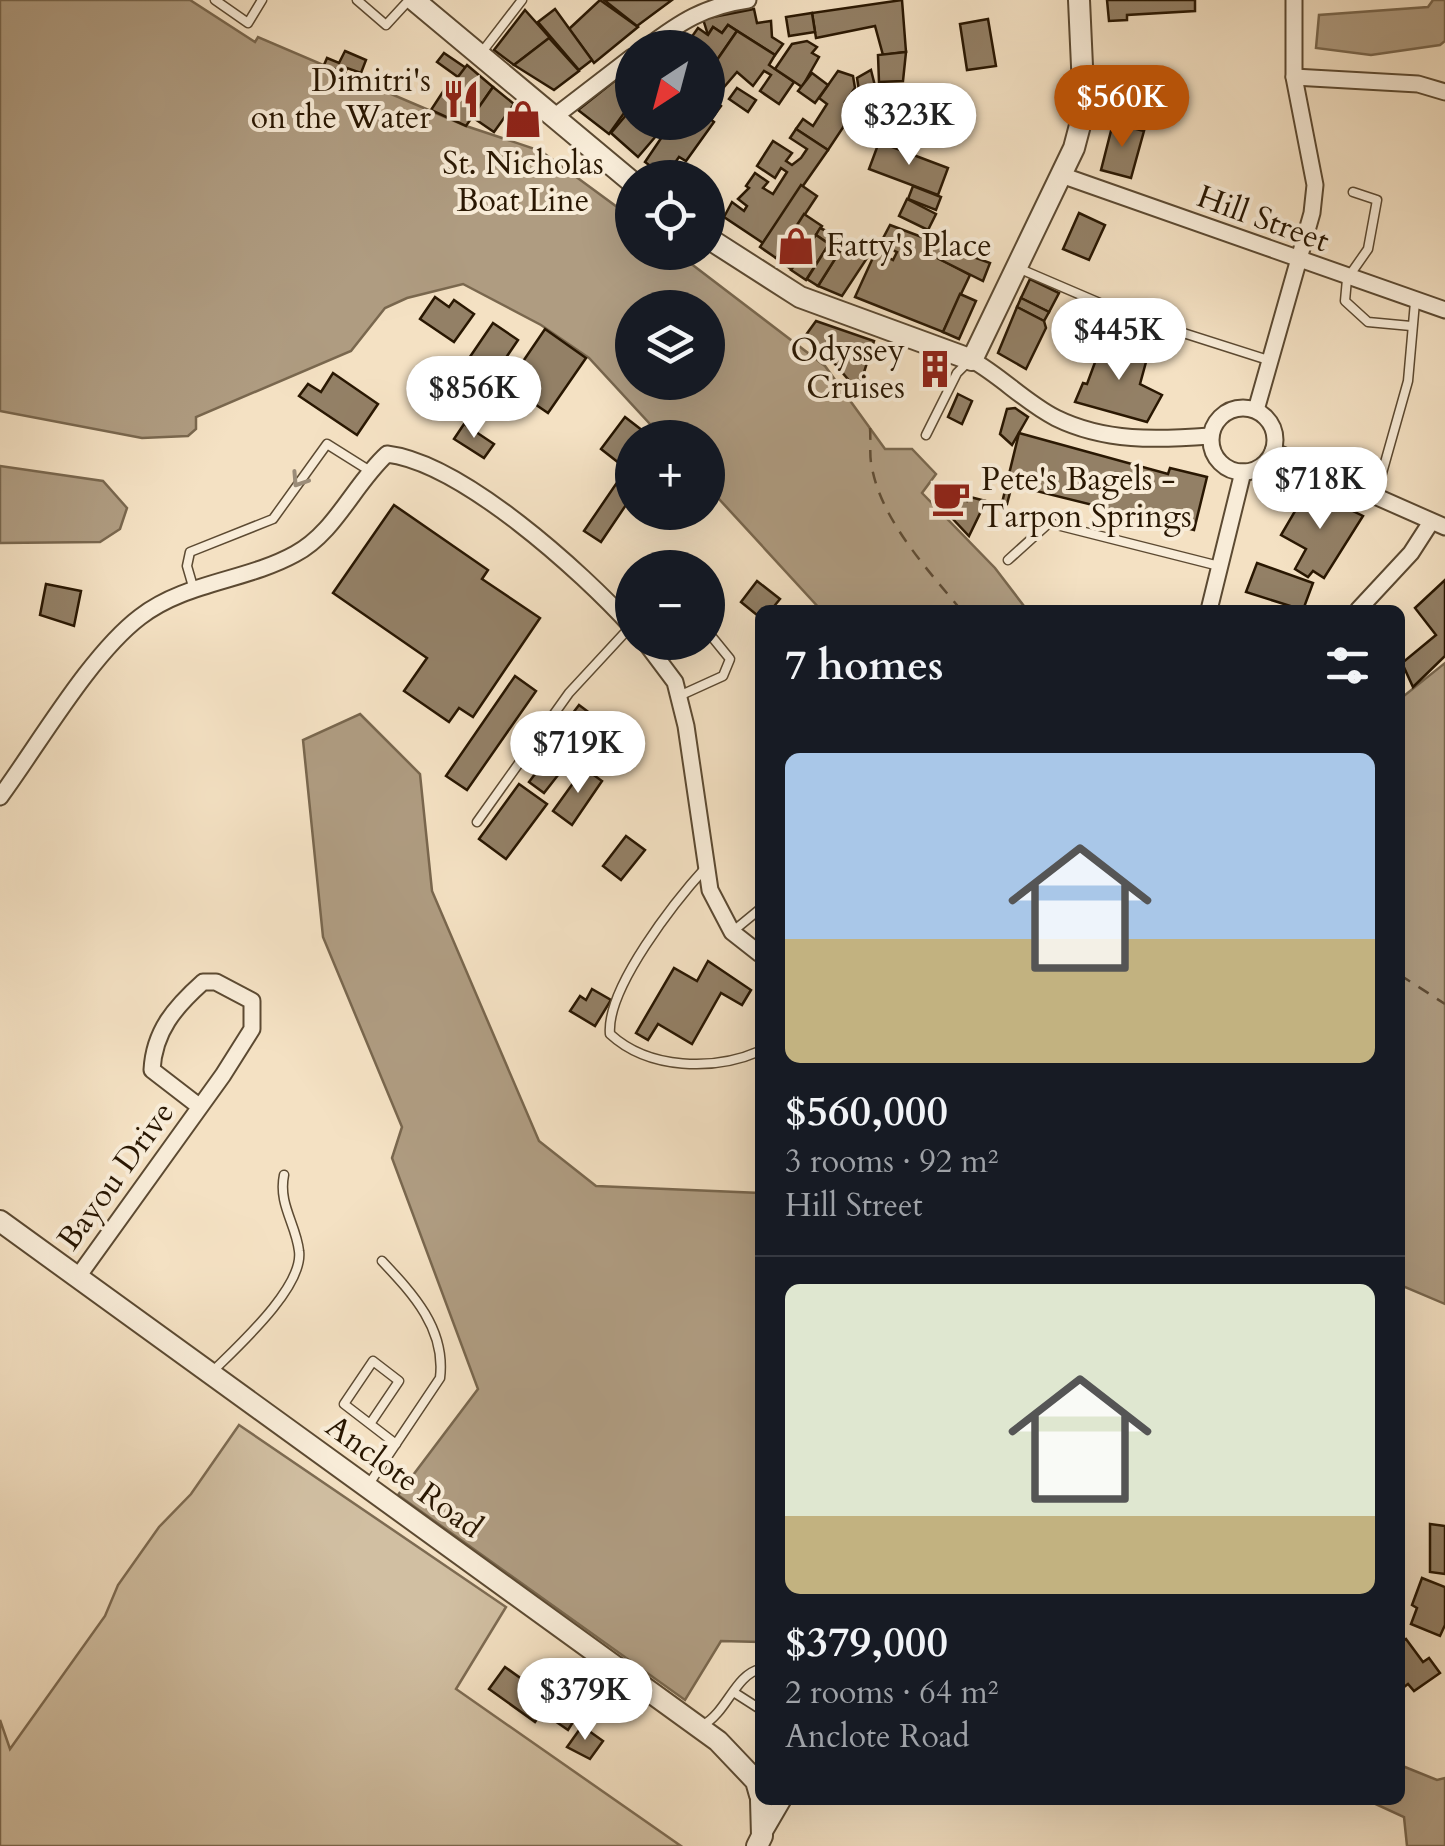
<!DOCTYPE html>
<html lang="en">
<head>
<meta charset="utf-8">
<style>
  :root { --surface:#171b24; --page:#20242c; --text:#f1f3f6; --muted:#9ea1a6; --line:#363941; --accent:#b45309 }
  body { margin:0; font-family:Cardo,serif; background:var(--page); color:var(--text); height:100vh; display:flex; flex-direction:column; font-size:38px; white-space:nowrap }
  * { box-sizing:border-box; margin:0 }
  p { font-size:32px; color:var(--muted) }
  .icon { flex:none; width:55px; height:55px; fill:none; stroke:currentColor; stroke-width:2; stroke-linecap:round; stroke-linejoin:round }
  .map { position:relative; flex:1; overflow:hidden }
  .panel { position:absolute; left:755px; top:605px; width:650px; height:1200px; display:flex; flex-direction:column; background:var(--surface); border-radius:15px; box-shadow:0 10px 40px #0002 }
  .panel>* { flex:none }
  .needle { width:65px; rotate:216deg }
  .controls { position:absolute; left:615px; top:30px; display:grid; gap:20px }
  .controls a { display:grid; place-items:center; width:110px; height:110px; border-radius:50%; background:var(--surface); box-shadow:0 10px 40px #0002; font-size:50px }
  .price { position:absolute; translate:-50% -85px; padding:0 22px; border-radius:35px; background:#fff; color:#222; font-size:32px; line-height:65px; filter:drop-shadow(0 2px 5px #0008) }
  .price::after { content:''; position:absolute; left:50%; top:60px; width:30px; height:22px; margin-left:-15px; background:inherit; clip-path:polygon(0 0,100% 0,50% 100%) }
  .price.selected { background:var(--accent); color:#fff }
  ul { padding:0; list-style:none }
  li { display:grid; align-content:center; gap:20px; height:530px; padding:0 30px }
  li+li { border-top:2px solid var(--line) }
  li span { display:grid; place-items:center; height:310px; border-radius:15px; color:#555 }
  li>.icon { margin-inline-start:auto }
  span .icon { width:180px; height:180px; fill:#fffc; stroke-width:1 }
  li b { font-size:42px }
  h2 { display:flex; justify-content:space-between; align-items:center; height:120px; padding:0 30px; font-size:42px }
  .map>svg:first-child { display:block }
  .green { fill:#d1bfa2; stroke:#7d6b52; stroke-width:2.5 }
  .water { fill:#af9c81; stroke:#79674e; stroke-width:2.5; fill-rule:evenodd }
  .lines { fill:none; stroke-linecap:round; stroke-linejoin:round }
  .ferry { stroke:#5f4c35; stroke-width:2.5; stroke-dasharray:12 10; stroke-linecap:butt }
  .building { fill:#938066; stroke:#291702; stroke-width:2.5 }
  .service-casing { stroke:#5c4a32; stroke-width:11 }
  .minor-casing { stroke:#5c4a32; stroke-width:19 }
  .tertiary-casing { stroke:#5c4a32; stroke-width:24 }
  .service { stroke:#f8ecd8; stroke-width:8 }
  .minor { stroke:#f8ecd8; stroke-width:15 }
  .tertiary { stroke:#f8ecd8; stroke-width:20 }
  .oneway { stroke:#9b8c78 }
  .labels { text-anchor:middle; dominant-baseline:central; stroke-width:8; stroke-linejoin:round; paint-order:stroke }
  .poi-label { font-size:32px; fill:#291702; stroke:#f8ecd8; text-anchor:end }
  .street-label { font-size:32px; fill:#291702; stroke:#f8ecd8 }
</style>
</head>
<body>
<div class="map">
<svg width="1445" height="1846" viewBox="0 0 1445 1846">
  <rect width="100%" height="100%" fill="#f4e1c3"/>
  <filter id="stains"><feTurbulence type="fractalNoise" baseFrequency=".002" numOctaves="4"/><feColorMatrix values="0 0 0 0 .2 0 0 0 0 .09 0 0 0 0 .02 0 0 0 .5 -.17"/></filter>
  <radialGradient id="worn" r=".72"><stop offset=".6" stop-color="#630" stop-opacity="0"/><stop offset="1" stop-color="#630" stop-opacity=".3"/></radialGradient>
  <polygon class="green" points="239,1425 506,1607 456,1689 681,1846 0,1846 0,1720 10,1749 105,1616 118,1585 159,1527 191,1494"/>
  <g class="water">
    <path d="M0 0H190L255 42 258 37 466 126 541 151 632 218V252L677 253 825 366 885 449H912L936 474 922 493 995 568 1027 610H821L708 487V438L662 437 589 358 541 325 463 284 407 298 385 308 351 351 196 417V429L188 436 142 438 0 411ZM632 308H708V382H632Z"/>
    <polygon points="1433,0 1445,0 1445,41 1440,45 1371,55 1316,48 1319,15 1428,7"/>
    <polygon points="0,466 103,481 127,508 120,529 100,542 0,543"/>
    <polygon points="1445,663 1445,1304 1400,1285 1400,699"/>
    <polygon points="360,714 420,774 432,891 539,1141 596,1186 760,1193 760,1642 721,1641 685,1700 398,1495 478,1389 392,1158 402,1127 323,937 303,740"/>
    <polygon points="1400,1765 1437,1780 1445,1778 1445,1846 1407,1846 1404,1817 1367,1800 1400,1800"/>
  </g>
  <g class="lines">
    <g class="ferry">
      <path d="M870 428C871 441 869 456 872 468 882 521 928 570 961 610"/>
      <polyline points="1400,975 1445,1004"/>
    </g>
  </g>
  <g class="building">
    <polygon points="600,0 638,27 594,63 569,29"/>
    <polygon points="604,0 672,0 637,26"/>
    <polygon points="902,0 906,52 883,55 875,26 816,38 812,13"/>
    <polygon points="1107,0 1195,0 1195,11 1127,15 1127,20 1109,21"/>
    <polygon points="555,9 592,60 579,70 538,22"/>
    <polygon points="754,9 757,23 771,21 772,37 783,44 775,55 728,25 722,33 713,27 708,35 703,19"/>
    <polygon points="525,10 550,38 514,65 494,50"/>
    <polygon points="812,13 815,32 789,36 786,17"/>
    <polygon points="988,19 996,66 967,70 960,24"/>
    <polygon points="728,25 737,31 708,73 708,48 673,45 682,32 691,38 698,28 708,35 713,27 722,33"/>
    <polygon points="737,31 775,55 769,65 794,82 779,104 760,91 771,75 764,71 753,86 737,72 713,100 721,106 711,120 708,94 712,87 708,84 712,77 708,73"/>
    <polygon points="549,38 579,71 554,90 514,65"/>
    <polygon points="807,41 817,47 812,53 819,57 802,87 775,69 792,44"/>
    <polygon points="345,51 366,60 361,73 347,68 345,73 324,65 327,58 339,63"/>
    <polygon points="906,52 903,81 879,82 878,55"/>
    <polygon points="444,53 466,68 458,77 437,62"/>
    <polygon points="467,65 493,87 466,126 431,110 448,84 451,86"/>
    <polygon points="871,70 875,86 882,91 861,103 857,78"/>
    <polygon points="838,71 853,76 855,88 845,102 856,108 828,150 796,129 803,119 813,126 827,104 819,98"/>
    <polygon points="812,73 828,85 815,103 798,91"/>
    <polygon points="617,79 624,88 632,82 632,102 609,134 578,110"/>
    <polygon points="1115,79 1160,85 1156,114 1111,108"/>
    <polygon points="493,87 514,104 494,132 472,117"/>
    <polygon points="737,88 756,100 748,112 729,99"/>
    <polygon points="632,108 632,122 668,122 638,157 611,133"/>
    <polygon points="708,117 714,122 686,161 679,157 665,177 645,162 672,122 708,122"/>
    <polygon points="1113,123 1144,131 1131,178 1101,170"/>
    <polygon points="796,129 828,150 763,243 724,217 732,202 744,211 747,206 738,199 749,188 746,186 755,173 768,182 763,188 773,194 787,172 781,168 775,178 757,166 773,141 792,153 786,161 792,165 801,158 807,149 790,138"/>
    <polygon points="879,142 948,168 938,195 869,169"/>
    <polygon points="801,185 817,196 776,258 760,247"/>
    <polygon points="913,186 941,197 936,210 908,199"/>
    <polygon points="907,199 936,214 928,230 899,216"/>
    <polygon points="1079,213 1105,225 1089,260 1063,249"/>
    <polygon points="804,214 822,226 792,270 776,258"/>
    <polygon points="890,225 943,245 938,258 970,275 943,332 855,297 876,251 893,260 897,252 880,244"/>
    <polygon points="820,228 871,252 842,296 818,286 840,251 816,235"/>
    <polygon points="816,235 829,244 806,280 791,270"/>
    <polygon points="829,244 840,251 818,286 807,279"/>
    <polygon points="946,247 990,263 983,281 939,259"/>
    <polygon points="1030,279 1059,293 1049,312 1021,298"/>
    <polygon points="960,294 976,301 959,339 943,332"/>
    <polygon points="435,297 449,307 454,300 474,314 454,342 420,319"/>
    <polygon points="1021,298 1049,312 1044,321 1017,307"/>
    <polygon points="1017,307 1044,321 1046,328 1026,369 998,353"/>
    <polygon points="816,321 874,341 858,391 829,357 803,339"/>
    <polygon points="493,323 518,340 486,387 461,370"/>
    <polygon points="545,329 586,358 548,413 507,385"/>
    <polygon points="1104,338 1142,350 1140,360 1146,362 1140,384 1162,395 1147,422 1075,402 1083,383 1087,384"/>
    <polygon points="333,373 378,404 357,435 299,396 308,384 321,392"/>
    <polygon points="958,394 972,401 962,424 948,417"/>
    <polygon points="1015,408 1028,417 1012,445 1000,434 1007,409"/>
    <polygon points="625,417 643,431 632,438 619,463 601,449"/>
    <polygon points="464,424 494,444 484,458 454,439"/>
    <polygon points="1019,433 1168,474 1170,468 1207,477 1194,530 1012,485 1007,504 1002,503"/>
    <polygon points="946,483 967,501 970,497 986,501 969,536 951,517 958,509 952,504 945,511 937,504 943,497 937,490"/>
    <polygon points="616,484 632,496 601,542 584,531"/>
    <polygon points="1308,489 1363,516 1324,578 1313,571 1308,577 1295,569 1306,549 1281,535"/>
    <polygon points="394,505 488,570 482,579 540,618 473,717 459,708 449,722 404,691 427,658 333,593"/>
    <polygon points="1257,563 1313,583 1303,610 1246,592"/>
    <polygon points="1445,580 1445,656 1413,687 1402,663 1436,635 1415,608"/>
    <polygon points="757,581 780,599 771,610 762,609 757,615 741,602"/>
    <polygon points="46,584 81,591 74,626 40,615"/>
    <polygon points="515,676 536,691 467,790 446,776"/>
    <polygon points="579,705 603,723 571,765 547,747"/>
    <polygon points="547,758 562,770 544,793 529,782"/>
    <polygon points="584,768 602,781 572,825 553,811"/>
    <polygon points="519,784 547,804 506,859 479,839"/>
    <polygon points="626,836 645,850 621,880 603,866"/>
    <polygon points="708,961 751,990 742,1005 721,993 692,1044 658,1024 648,1040 636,1033 674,968 697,981"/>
    <polygon points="592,989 611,1000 595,1026 570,1011 580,996 586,1000"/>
    <polygon points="1430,1524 1445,1526 1445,1574 1430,1572"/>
    <polygon points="1422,1578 1445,1587 1445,1625 1440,1636 1411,1624 1417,1608 1412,1605"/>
    <polygon points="1406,1639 1423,1662 1429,1658 1440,1673 1414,1691 1408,1684 1400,1690 1400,1643"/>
    <polygon points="505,1667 551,1700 535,1722 489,1689"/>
    <polygon points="565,1701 580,1711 568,1730 552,1719"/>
    <polygon points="582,1726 603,1741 590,1759 567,1747"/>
  </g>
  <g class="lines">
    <g class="service-casing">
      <g id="service">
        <polyline points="215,0 248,23 262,0"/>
        <polyline points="357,0 386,25 409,0"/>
        <polyline points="482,52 522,0"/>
        <polyline points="1353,192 1377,200 1368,249 1347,279 1345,301 1368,322 1411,326"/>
        <polyline points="1018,268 1130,316 1271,361"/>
        <polyline points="926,435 957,373 968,362"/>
        <polyline points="1375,498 1408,381 1415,302"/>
        <polyline points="1008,560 1049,523 1219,566"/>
        <polyline points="651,564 654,568"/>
        <polyline points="194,590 187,566 190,552 273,519 327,444 370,471"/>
        <polyline points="679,696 723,676 730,659 708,632"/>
        <polyline points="477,822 569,693 631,626"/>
        <path d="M707 866C676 900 606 988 610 1034 649 1070 714 1071 760 1051"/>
        <polyline points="732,932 760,909"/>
        <path d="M213 1371C237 1347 304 1287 299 1251 296 1224 278 1204 284 1175"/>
        <polyline points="370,1424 399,1381 373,1361 344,1404 396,1444"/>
        <path d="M369 1484 440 1378C446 1329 413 1294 382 1261"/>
        <polyline points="735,1693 760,1709"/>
        <path d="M703 1725C727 1712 735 1675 760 1669"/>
      </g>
    </g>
    <g class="minor-casing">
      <g id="minor">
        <path d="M646 48C680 22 705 6 748 0"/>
        <polyline points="1294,77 1418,84 1445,92"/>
        <polyline points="554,117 632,57"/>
        <polyline points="1064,176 1445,310"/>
        <path d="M972 360C1001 376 1026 403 1056 418 1105 442 1157 440 1210 436"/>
        <circle cx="1243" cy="440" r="32"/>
        <polyline points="1256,410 1312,213 1315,185 1294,77 1294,0"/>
        <polyline points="1273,451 1445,527"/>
        <polyline points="1209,610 1243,472"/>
        <polyline points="1358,610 1411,553 1431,522"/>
        <polyline points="645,642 675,682 686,726 710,890 732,932 760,954"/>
        <path d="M0 797C39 744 90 655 140 617 185 582 246 581 295 554 335 533 354 484 387 454 462 463 581 571 632 627"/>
        <path d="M77 1278 223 1075 252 1029V1001L216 982H203C175 1007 154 1031 152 1070L200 1107"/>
        <polyline points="762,1836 783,1800"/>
      </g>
    </g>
    <g class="tertiary-casing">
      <g id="tertiary">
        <polyline points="414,0 632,182"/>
        <polyline points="708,238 800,297 972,360 1074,148 1084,110 1079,0"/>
        <polyline points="0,1221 718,1741 756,1781 760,1795"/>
        <polyline points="757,1846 762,1836 761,1800"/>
      </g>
    </g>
    <use href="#service" class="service"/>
    <use href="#minor" class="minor"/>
    <use href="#tertiary" class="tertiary"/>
  </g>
  <defs><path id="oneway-chevron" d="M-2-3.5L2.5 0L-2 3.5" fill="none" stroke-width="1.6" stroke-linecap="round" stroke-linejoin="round" transform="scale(2.5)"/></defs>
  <use class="oneway" href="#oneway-chevron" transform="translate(299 480) rotate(123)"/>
  <defs>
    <g id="restaurant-bare" transform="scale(3)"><path d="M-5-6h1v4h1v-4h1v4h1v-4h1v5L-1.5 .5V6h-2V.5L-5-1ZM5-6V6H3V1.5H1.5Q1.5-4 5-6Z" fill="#8f2418" stroke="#f8ecd8" stroke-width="2.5" paint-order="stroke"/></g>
    <g id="shop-bare" transform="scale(3)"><path d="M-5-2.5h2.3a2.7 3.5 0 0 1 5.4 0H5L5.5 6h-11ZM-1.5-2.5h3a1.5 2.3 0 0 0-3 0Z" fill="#8f2418" stroke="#f8ecd8" stroke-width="2.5" paint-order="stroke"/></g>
    <g id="building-bare" transform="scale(3)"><path d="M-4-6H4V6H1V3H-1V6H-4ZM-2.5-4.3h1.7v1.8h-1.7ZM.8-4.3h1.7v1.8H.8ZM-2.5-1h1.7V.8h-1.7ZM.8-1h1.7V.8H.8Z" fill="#8f2418" stroke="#f8ecd8" stroke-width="2.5" paint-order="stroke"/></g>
    <g id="cafe-bare" transform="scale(3)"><path d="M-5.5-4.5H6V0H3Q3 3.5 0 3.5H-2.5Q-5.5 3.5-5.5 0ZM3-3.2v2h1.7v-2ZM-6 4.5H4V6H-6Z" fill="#8f2418" stroke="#f8ecd8" stroke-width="2.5" paint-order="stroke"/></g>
  </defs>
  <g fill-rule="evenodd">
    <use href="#restaurant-bare" x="461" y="99"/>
    <use href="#shop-bare" x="523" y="119"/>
    <use href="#shop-bare" x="796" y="246"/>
    <use href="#building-bare" x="935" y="369"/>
    <use href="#cafe-bare" x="951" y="498"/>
  </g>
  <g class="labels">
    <g class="poi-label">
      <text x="431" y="81">Dimitri's<tspan x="431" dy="37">on the Water</tspan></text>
      <text x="523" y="164" text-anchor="middle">St. Nicholas<tspan x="523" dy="37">Boat Line</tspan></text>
      <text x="826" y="246" text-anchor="start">Fatty's Place</text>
      <text x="905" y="351">Odyssey<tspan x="905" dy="37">Cruises</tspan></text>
      <text x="981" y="480" text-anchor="start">Pete's Bagels -<tspan x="981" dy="37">Tarpon Springs</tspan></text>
    </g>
    <g class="street-label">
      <text transform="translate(1263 219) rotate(20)">Hill Street</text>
      <text transform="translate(116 1176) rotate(-54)">Bayou Drive</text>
      <text transform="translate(404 1477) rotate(36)">Anclote Road</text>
    </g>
  </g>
  <rect width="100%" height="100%" filter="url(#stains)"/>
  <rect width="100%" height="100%" fill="url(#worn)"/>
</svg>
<div class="controls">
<a><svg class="needle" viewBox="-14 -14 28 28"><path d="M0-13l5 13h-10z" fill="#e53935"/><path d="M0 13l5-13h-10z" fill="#9ea1a6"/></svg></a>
<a><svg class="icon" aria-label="locate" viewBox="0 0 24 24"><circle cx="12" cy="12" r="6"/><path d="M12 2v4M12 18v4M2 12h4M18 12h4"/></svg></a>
<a><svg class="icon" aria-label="layers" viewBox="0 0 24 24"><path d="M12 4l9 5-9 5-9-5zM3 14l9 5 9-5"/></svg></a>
<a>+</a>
<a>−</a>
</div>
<b class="price selected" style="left:1122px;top:150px">$560K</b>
<b class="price" style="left:909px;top:168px">$323K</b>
<b class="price" style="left:1119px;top:383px">$445K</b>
<b class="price" style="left:474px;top:441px">$856K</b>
<b class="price" style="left:1320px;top:532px">$718K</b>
<b class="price" style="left:578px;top:796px">$719K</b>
<b class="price" style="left:585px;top:1743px">$379K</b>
<section class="panel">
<h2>7 homes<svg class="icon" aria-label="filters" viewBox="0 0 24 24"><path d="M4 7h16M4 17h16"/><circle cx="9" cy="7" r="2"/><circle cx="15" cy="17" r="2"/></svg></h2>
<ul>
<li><span style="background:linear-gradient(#a9c7e8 60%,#c2b280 0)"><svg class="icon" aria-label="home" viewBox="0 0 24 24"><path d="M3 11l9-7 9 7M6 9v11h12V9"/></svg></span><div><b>$560,000</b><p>3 rooms · 92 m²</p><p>Hill Street</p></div></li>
<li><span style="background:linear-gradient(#dfe7d0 75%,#c2b280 0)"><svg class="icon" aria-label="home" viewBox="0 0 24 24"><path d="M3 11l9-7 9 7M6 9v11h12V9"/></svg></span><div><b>$379,000</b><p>2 rooms · 64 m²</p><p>Anclote Road</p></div></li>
</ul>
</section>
</div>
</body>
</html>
